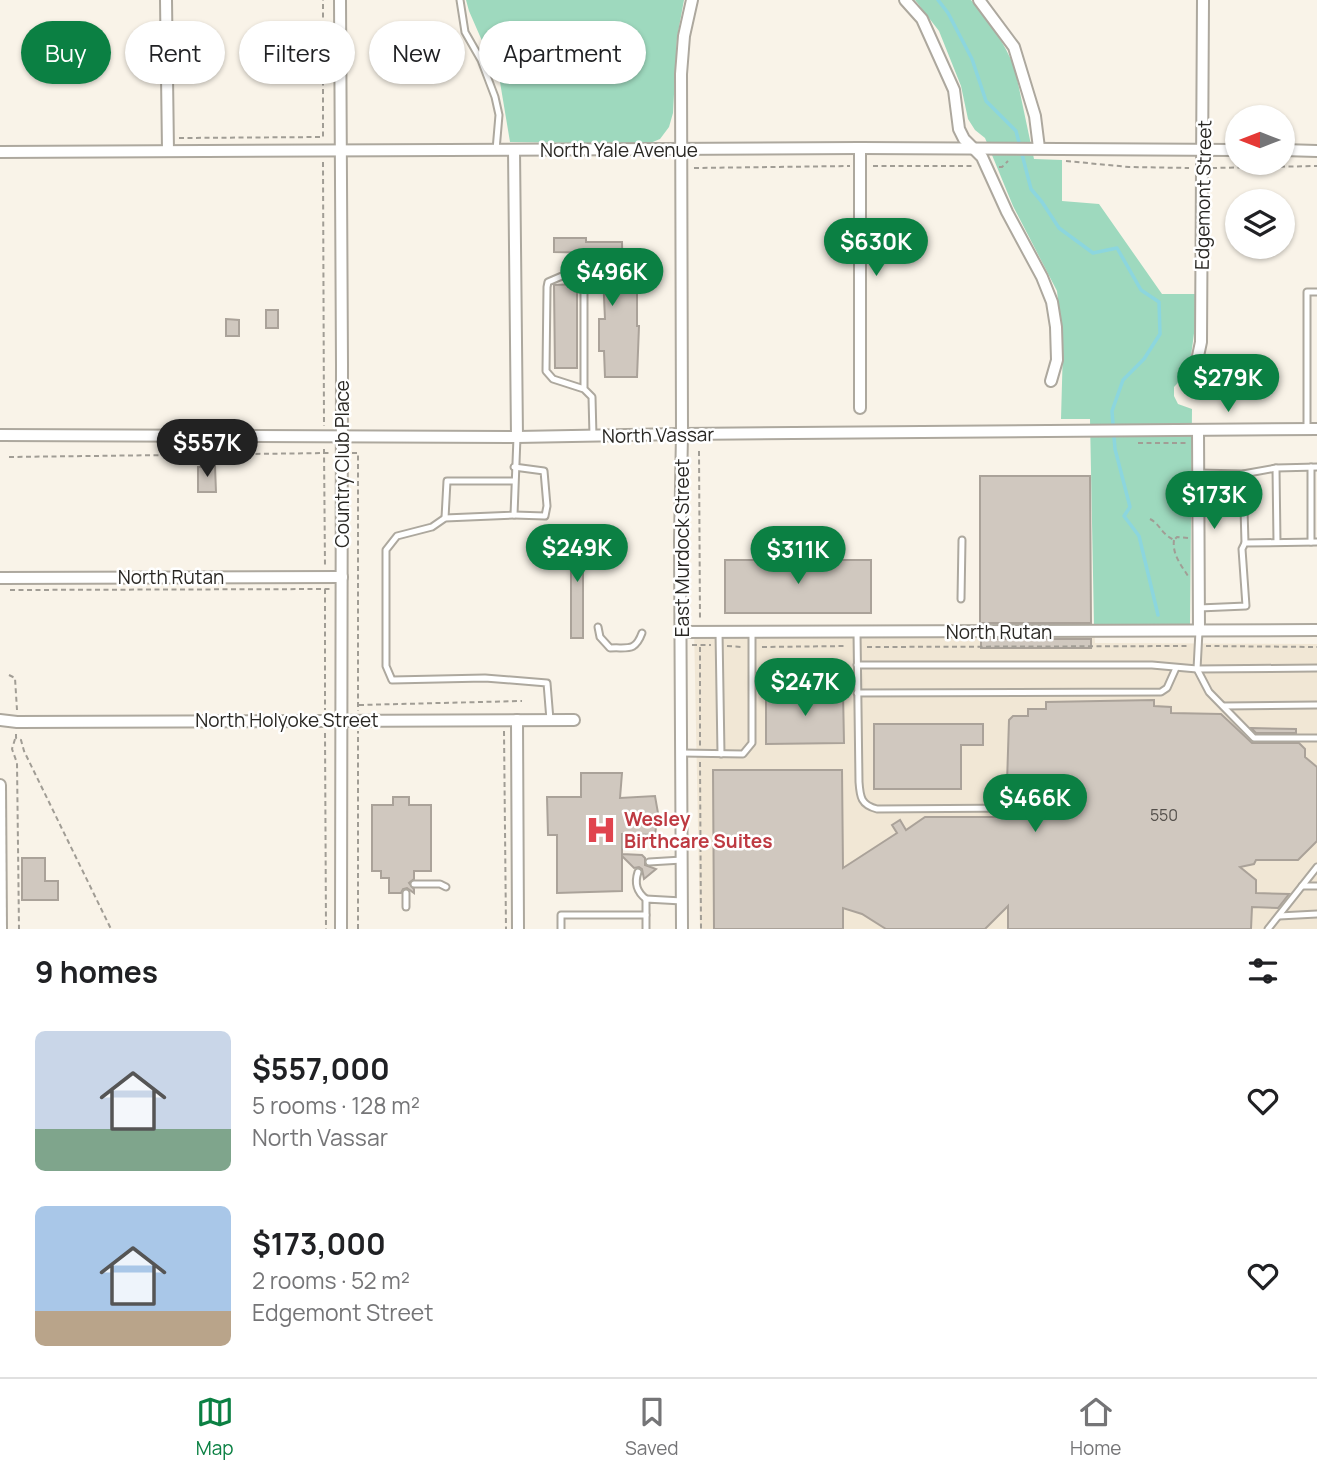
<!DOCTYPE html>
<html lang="en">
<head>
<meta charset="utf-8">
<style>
  :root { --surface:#fff; --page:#f2f2f2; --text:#202124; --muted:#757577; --line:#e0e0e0; --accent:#0b8043 }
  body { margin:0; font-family:Manrope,sans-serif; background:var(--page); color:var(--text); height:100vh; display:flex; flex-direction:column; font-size:26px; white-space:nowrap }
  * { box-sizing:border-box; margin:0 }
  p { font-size:23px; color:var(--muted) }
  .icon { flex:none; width:38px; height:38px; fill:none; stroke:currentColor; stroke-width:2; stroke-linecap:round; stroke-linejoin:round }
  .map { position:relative; height:929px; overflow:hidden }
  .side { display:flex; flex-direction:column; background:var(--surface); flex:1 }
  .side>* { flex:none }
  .banner { position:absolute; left:21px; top:21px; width:700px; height:63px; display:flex; gap:14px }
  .needle { width:46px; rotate:270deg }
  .buttons { position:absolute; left:1225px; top:105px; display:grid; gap:14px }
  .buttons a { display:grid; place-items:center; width:70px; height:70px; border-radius:50%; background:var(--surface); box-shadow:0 2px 5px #0004; font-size:35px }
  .price { position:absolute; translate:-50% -60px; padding:0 16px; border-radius:24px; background:var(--accent); color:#fff; font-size:23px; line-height:46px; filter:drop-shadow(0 2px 4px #0008) }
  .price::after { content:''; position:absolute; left:50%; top:42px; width:21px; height:16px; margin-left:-10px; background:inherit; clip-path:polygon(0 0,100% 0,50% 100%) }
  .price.selected { background:#222; color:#fff }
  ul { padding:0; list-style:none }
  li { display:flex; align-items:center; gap:21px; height:175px; padding:0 35px }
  li span { display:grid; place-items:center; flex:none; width:196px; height:140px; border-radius:10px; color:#555 }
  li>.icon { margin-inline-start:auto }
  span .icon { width:84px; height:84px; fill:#fffc; stroke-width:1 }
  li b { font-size:30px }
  h2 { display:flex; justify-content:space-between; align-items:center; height:84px; padding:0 35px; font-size:30px }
  .tag { padding:0 24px; border-radius:32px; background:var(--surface); box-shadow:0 2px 5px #0004; font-size:24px; line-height:63px }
  .tag.selected { background:var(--accent); color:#fff }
  .menu { display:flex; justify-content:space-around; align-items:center; height:98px; border-top:2px solid var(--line); background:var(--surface); font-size:19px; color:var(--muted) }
  .menu a { display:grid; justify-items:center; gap:4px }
  .menu .selected { color:var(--accent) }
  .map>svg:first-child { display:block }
  .built { fill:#f1e7d5 }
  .green { fill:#9ed9be }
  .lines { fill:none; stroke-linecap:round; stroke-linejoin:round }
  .stream { stroke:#8cd6de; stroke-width:3.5 }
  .building { fill:#d0c8bf; stroke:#aaa299; stroke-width:2 }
  .lane-casing { stroke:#ada89e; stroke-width:9 }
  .street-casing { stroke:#ada89e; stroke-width:14 }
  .path { stroke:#a19d95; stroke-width:2; stroke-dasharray:5 3.5; stroke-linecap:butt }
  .lane { stroke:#fff; stroke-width:5 }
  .street { stroke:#fff; stroke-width:10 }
  .labels { text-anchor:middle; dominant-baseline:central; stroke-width:5; stroke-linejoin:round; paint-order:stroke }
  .number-label { font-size:16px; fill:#54504b }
  .street-label { font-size:19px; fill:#2a2824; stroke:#fff }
  .health-label { font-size:19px; font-weight:bold; fill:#be3a42; stroke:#fff; text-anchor:start }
</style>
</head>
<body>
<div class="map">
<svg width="1317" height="929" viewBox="0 0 1317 929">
  <rect width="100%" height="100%" fill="#f9f3e8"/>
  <polygon class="built" points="694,625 1094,626 1095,643 1317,644 1317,929 700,929"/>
  <g class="green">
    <polygon points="466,0 684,0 677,38 673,113 669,127 660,139 648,144 510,142 500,82 469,11"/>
    <path d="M915 0H971C989 21 1005 43 1015 69L1034 159 1062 160V201L1099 204 1162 294H1196L1195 326 1189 371 1174 387V396L1178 404 1192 409 1190 625 1094 626 1090 419H1061L1063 347 1057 291 1013 206 985 138 975 130 968 119 961 86 939 31Z"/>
  </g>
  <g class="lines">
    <polyline class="stream" points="938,0 948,13 972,59 986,101 1016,131 1031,189 1042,202 1059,228 1093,253 1117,248 1141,290 1159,302 1160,334 1144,359 1123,380 1112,411 1115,449 1130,507 1124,516 1139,536 1158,615"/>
  </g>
  <g class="building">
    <polygon points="554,238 586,238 586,242 622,242 623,293 637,292 637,326 639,326 637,377 605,377 604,351 599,351 599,319 605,319 602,253 554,252"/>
    <polygon points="577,284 577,368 555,368 554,285"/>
    <rect x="266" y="310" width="12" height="18"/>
    <polygon points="226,319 239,320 239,336 226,336"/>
    <polygon points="215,466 216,492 198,492 198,467"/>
    <polygon points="980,476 1090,476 1091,623 980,623"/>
    <rect x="571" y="530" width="12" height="108"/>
    <rect x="725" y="560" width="146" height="53"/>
    <rect x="981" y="639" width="110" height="9"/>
    <polygon points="843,692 844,743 766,744 766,693"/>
    <polygon points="1154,700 1154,706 1171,707 1171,713 1221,714 1252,743 1299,743 1305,749 1305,757 1317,767 1317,841 1298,860 1256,860 1254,864 1240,867 1256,880 1256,893 1289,894 1278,908 1252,907 1251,929 1008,929 1008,906 985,929 886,929 862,914 843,908 843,929 714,929 713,770 842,770 843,868 897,833 892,825 900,820 906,830 925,817 1008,817 1014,813 1025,813 1026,790 1018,790 1018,784 1007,783 1009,720 1013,716 1028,716 1028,709 1046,709 1046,702"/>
    <polygon points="874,724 983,724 983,745 961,745 961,789 874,789"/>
    <polygon points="1251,728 1296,729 1296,733 1256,733"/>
    <polygon points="581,773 622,773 620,798 655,796 658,813 655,835 622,834 622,854 642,855 645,858 645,865 656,869 644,879 642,869 639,867 634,868 622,856 622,891 557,893 557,835 548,835 547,797 581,797"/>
    <polygon points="393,797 409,797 409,805 431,805 431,871 414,871 414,879 409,883 414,889 414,893 407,888 403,889 401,893 389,893 389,878 381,878 381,871 372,871 372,805 393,805"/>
    <polygon points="22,858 45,858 45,881 58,881 58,900 22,900"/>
  </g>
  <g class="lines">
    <g class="lane-casing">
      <g id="lane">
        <polyline points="460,0 465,32 481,60 495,97 499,115 496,150"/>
        <polyline points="584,389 553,379 546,371 547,287 548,282 562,276 584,280 584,389 592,397 593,436"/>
        <polyline points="1307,429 1307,292 1317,292"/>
        <polyline points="517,437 514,515 445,518 432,527 397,536 386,550 386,666 392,680 485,678 547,683 550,720"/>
        <polyline points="1276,468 1277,542"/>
        <polyline points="1198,473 1243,474 1276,468 1317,467"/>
        <polyline points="1243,474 1245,543"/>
        <polyline points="514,515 545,516 547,506 544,471 514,467"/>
        <polyline points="445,518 447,481 514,481"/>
        <polyline points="1311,542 1311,467"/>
        <polyline points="961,599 962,540"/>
        <polyline points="1199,608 1246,606 1242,549 1245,543 1317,542"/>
        <path d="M598 627 600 637 610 648C628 647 635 652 642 633"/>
        <polyline points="1199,631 1197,669 1209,692 1254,738 1317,738"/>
        <polyline points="719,632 721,754"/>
        <path d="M857 632 859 782C860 797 861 805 877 809L1019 808"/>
        <polyline points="857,665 1152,665 1197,669 1317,668"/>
        <polyline points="857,693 1161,692 1167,688 1176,668"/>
        <polyline points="1223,706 1317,705"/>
        <polyline points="682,753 743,754 752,743 752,633"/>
        <polyline points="649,862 682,860"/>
        <path d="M638 872C634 884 637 892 646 899"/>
        <polyline points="414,884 440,884 446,887"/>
        <polyline points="1302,886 1317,886"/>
        <polyline points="406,893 406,907"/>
        <polyline points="1279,916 1317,914"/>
        <polyline points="561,929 561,915 646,915"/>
        <polyline points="646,929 646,899 682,901"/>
        <polyline points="1268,929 1317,867"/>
      </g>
    </g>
    <g class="street-casing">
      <g id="street">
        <polyline points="166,0 168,151"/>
        <polyline points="340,0 342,364 341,929"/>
        <polyline points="905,0 922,19 954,90 959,129 964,139 982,157 1007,212 1042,277 1052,302 1056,327 1057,360 1051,381"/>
        <polyline points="979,0 1014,47 1035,116 1039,148"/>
        <polyline points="860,148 860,408"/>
        <polyline points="514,150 517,437"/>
        <polyline points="1283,150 1317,151"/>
        <polyline points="0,152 860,148 1237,150"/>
        <polyline points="1191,389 1201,342 1203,0"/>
        <polyline points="1198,430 1199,631"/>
        <polyline points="0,435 517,437 682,434 1317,429"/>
        <polyline points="0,578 342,577"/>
        <polyline points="681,632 1317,630"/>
        <polyline points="0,720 17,722 574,720"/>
        <polyline points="517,720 518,929"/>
        <polyline points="0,785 1,929"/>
        <polyline points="682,929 680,541 682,434 681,74 684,36 692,0"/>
      </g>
    </g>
    <g class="path">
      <polyline points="179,138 323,137 323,0"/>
      <polyline points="1066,161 1129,167 1189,168"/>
      <polyline points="323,162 324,426"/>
      <polyline points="873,166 972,166"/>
      <polyline points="999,167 1002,167 1008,161"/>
      <polyline points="694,168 850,166"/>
      <polyline points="1212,168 1317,166"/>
      <polyline points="1138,443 1186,443"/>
      <polyline points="324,449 325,566"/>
      <polyline points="699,451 700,620"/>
      <polyline points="352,453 358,453 358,711"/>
      <polyline points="9,457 329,453"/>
      <path d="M1150 519C1161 525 1160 533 1174 540L1177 537 1188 538"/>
      <path d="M1174 540C1172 554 1181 565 1188 576"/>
      <polyline points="325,589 325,710"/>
      <polyline points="10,590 331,589"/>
      <polyline points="692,645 711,645"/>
      <polyline points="727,646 742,647"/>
      <polyline points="1206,646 1317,647"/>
      <polyline points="700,647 700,746"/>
      <polyline points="762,647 847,646"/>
      <polyline points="867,647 1190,646"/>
      <polyline points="9,675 15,678 17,710"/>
      <polyline points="359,705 522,701"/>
      <polyline points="504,731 506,929"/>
      <polyline points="325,733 326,929"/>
      <polyline points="16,734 16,738 21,740 24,751 111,929"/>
      <polyline points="15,739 12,749 17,763 19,929"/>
      <polyline points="700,762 701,929"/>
      <polyline points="358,929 358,731"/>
    </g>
    <use href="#lane" class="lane"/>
    <use href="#street" class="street"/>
  </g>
  <defs>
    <g id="hospital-bare" transform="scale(2.415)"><path d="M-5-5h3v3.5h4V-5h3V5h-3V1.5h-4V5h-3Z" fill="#e0444e" stroke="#fff" stroke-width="2.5" paint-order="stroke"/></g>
  </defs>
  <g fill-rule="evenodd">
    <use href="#hospital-bare" x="601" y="830"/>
  </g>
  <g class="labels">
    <g class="number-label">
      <text x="1164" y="815">550</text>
    </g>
    <g class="street-label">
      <text x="619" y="150">North Yale Avenue</text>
      <text transform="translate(1203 195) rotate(-89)">Edgemont Street</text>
      <text transform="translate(658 435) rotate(-1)">North Vassar</text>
      <text transform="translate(342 464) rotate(-90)">Country Club Place</text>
      <text transform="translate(682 548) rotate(-90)">East Murdock Street</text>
      <text x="171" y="577">North Rutan</text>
      <text x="999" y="632">North Rutan</text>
      <text x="287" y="720">North Holyoke Street</text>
    </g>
    <g class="health-label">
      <text x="624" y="819">Wesley<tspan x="624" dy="22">Birthcare Suites</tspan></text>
    </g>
  </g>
</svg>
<div class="buttons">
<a><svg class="needle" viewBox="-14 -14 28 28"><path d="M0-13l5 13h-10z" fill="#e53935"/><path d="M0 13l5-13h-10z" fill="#757577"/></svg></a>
<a><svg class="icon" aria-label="layers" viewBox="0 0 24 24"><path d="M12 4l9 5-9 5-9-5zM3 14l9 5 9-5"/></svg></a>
</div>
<b class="price" style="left:876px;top:278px">$630K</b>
<b class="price" style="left:612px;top:308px">$496K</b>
<b class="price" style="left:1228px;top:414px">$279K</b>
<b class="price selected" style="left:207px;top:479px">$557K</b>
<b class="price" style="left:1214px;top:531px">$173K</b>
<b class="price" style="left:577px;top:584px">$249K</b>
<b class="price" style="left:798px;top:586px">$311K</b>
<b class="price" style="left:805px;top:718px">$247K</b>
<b class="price" style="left:1035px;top:834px">$466K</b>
<div class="banner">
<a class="tag selected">Buy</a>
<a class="tag">Rent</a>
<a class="tag">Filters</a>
<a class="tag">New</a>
<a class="tag">Apartment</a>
</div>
</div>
<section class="side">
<h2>9 homes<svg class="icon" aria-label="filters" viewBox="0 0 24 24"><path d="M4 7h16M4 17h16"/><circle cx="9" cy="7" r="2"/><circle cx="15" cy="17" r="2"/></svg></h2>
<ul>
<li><span style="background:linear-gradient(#c9d6e8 70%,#7fa58c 0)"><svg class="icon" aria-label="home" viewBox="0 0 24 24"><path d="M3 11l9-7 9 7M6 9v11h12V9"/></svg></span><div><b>$557,000</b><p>5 rooms · 128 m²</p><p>North Vassar</p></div><svg class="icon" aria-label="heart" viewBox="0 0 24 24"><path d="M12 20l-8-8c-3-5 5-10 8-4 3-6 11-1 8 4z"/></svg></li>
<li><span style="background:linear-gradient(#a9c7e8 75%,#b9a48a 0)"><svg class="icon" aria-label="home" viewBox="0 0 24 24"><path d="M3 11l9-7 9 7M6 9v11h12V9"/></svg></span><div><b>$173,000</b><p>2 rooms · 52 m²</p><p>Edgemont Street</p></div><svg class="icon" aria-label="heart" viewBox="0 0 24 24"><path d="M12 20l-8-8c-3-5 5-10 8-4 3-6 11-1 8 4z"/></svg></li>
</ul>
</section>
<nav class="menu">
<a class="selected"><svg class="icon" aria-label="map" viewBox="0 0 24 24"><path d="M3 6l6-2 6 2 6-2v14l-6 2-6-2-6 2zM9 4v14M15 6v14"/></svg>Map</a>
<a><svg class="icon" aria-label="saved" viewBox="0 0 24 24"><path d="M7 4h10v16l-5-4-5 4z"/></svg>Saved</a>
<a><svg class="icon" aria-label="home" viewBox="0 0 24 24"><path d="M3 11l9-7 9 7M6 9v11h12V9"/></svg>Home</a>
</nav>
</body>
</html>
